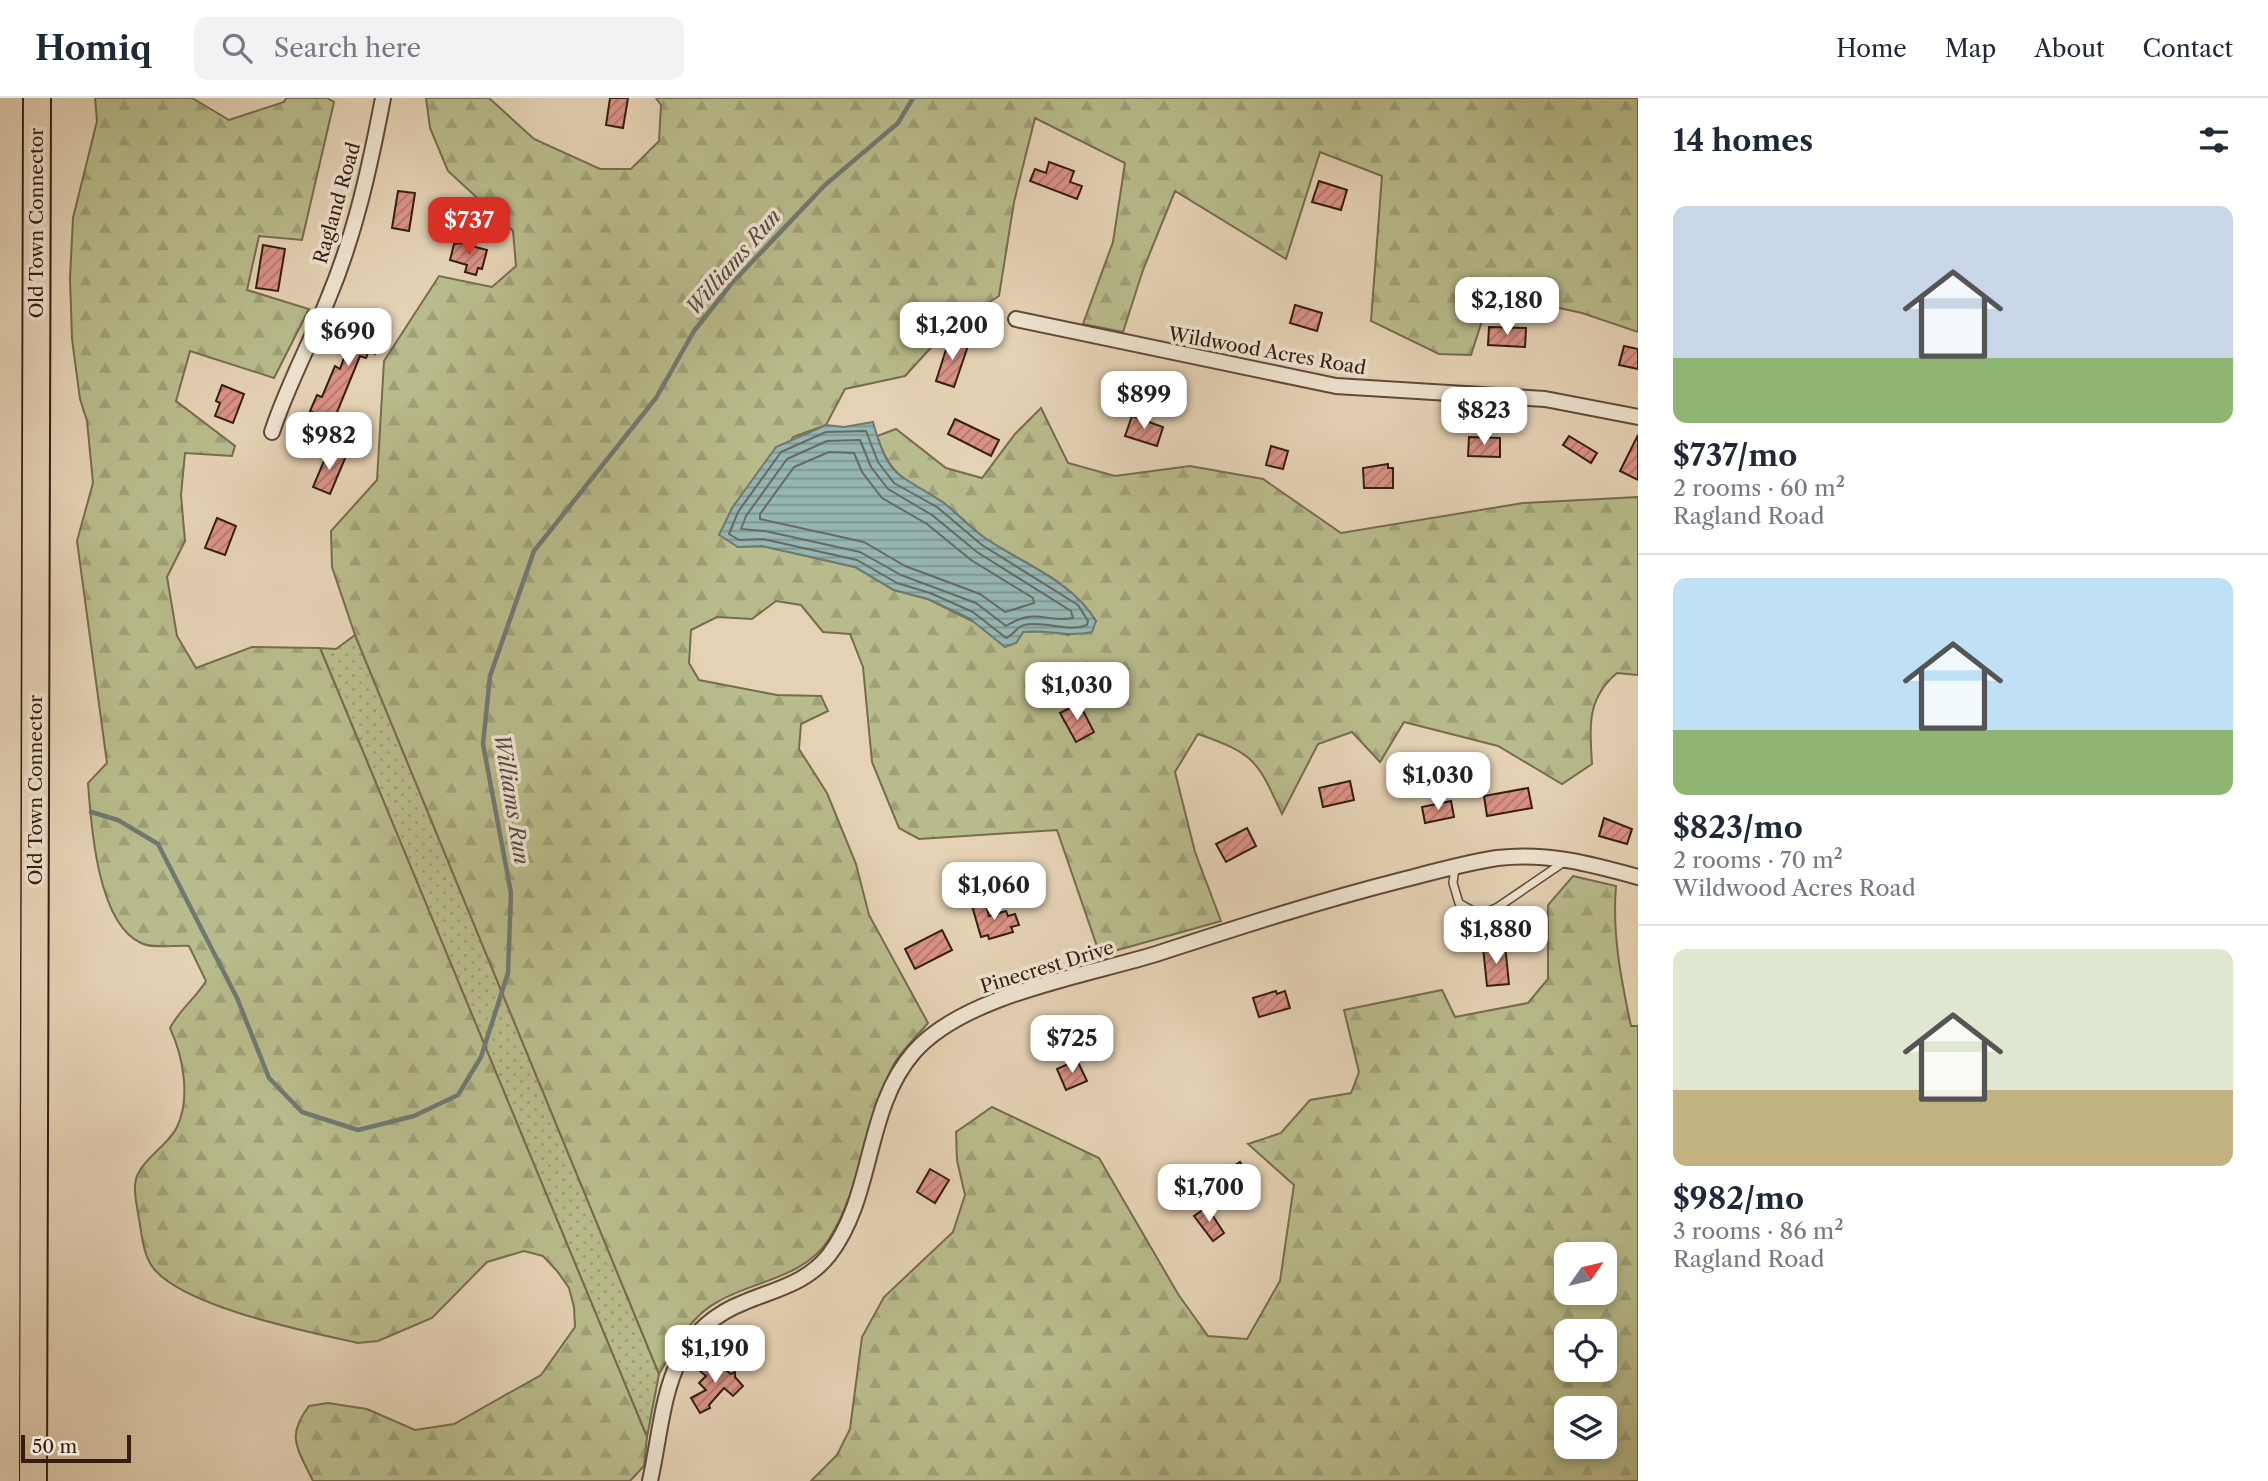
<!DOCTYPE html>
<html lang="en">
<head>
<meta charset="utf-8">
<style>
  :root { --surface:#fff; --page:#f2f2f3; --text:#1f2937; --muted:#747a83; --line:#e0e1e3; --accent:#d93025 }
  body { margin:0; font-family:"Libre Caslon Text",serif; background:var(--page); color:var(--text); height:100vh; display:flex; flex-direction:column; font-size:26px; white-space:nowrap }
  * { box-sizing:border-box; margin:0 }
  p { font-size:23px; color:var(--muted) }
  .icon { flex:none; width:38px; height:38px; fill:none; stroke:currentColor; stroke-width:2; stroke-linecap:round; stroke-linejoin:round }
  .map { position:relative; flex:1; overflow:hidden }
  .panel { display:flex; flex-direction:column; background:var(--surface); width:630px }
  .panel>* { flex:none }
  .needle { width:46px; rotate:56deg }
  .controls { position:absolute; left:1554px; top:1144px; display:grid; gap:14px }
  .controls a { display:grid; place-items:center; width:63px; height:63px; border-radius:14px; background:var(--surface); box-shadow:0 4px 10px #0003; font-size:35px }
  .scale { position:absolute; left:21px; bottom:18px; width:110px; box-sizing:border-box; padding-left:7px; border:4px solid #351d12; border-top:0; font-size:19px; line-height:24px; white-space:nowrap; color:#351d12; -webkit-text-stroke:5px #eee2ce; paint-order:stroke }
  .price { position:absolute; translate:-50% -60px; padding:0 16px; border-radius:14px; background:#fff; color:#222; font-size:23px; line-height:46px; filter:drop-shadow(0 2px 4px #0008) }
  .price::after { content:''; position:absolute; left:50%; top:42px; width:21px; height:16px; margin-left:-10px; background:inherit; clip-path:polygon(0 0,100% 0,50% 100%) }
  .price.current { background:var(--accent); color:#fff }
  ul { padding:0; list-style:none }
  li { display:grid; align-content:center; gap:14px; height:371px; padding:0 35px }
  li+li { border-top:2px solid var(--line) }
  li span { display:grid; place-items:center; height:217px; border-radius:14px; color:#555 }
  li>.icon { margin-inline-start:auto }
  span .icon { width:126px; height:126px; fill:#fffc; stroke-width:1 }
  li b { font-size:30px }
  h2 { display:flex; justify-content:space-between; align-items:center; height:84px; padding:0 35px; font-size:30px }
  header { display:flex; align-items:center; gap:42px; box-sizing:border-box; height:98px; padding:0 35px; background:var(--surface); border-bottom:2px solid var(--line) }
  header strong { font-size:33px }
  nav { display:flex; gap:38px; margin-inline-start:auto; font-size:24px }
  .search { width:490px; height:63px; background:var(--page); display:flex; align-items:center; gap:18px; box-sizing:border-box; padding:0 24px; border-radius:14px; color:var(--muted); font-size:26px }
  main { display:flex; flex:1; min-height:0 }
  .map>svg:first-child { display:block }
  .grass { fill:url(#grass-dots); stroke:#766c4e; stroke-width:2 }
  .forest { fill:url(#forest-firs); stroke:#766c4e; stroke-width:2; fill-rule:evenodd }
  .water { fill:url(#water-rules); stroke:#6f7972; stroke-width:2 }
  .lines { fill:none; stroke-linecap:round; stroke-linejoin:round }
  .shore { stroke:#666a62; stroke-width:2 }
  .stream { stroke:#6f7972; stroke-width:4.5 }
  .building { fill:url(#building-hatch); stroke:#351d12; stroke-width:2 }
  .lane-casing { stroke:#614a3a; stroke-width:10 }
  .street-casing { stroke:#614a3a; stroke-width:18 }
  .highway-casing { stroke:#351d12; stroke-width:30 }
  .lane { stroke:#eee2ce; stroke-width:7 }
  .street { stroke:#eee2ce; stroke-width:14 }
  .highway { stroke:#e5d2b4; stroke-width:26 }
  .labels { text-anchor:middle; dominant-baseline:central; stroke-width:7; stroke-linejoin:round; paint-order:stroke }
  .street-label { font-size:19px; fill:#351d12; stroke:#eee2ce }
  .water-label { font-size:21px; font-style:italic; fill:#524b42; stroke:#eee2ce }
</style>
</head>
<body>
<header>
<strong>Homiq</strong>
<div class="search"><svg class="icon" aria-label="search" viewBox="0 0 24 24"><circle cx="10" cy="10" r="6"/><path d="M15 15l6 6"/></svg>Search here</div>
<nav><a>Home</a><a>Map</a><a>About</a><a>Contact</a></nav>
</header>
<main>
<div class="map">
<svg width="1638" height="1383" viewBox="0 0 1638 1383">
  <defs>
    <pattern id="grass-dots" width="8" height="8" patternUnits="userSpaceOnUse" patternTransform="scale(1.75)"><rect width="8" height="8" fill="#b8bb8b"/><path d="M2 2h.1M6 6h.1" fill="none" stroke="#9fa077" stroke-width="1.8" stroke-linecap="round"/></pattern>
    <pattern id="forest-firs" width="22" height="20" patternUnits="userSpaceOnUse" patternTransform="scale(1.75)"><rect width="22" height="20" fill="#b8bb8b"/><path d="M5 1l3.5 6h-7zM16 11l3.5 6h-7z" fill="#9fa077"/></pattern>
    <pattern id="water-rules" width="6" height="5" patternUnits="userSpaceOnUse" patternTransform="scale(1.75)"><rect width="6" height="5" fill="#96b6b2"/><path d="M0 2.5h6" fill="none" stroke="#7b938f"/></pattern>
    <pattern id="building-hatch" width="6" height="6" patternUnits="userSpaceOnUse" patternTransform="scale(1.75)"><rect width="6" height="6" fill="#da9285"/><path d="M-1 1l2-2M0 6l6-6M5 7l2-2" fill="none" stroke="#b2776b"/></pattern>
  </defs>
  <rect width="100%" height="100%" fill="#e5d2b4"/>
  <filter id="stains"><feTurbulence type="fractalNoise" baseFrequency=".00286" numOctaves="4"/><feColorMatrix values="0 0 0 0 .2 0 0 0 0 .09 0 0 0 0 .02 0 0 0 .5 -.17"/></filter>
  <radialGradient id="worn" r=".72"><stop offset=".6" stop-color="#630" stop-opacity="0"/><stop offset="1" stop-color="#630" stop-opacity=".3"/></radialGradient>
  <polygon class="grass" points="355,537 659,1276 647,1339 320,550 336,551"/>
  <g class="forest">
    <path d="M95 0H192L229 22 284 4 286 0H327L334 4 302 142 259 138 247 192 309 211 274 280 190 253 176 303 235 348 232 358 185 355 181 397 185 443 167 479 177 538 196 570 252 549 320 550 647 1339 644 1368 630 1383H313C298 1351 285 1339 309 1308L328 1305 367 1311 415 1332 454 1326 541 1277 575 1229 574 1209 569 1190 557 1173 543 1158 524 1153 487 1164 432 1220 378 1243 358 1245C309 1234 187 1210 154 1171 143 1157 142 1138 139 1121 137 1107 131 1086 139 1074 148 1057 169 1046 177 1029 191 1000 183 958 170 930 180 911 195 901 206 883L189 848C176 847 153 851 141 845 97 825 91 726 88 685L107 665 77 443 93 385 87 323 80 301 72 241 70 180 73 120 97 23Z"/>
    <path d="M426 0H489L534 41 600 71H631L659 43 661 7 656 0H1638V234L1582 215 1491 195 1471 257 1439 256 1371 223 1382 78 1320 54 1286 161 1175 93 1143 172 1123 234 1083 226 1113 144 1125 65 1035 20 1014 104 999 198 948 231 905 278 845 291 826 327 793 339 738 449 762 448 855 469 894 492 928 501 1016 545 1023 534 1046 533 1069 537 1096 523C1072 483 1024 466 986 441 970 430 957 414 941 403 905 381 891 380 877 338L896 331 946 370 982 380 1015 336 1041 310 1068 365 1115 378 1190 368 1263 381 1341 435 1523 405 1638 399V577L1617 575C1586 601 1590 629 1592 666L1562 686 1498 648 1404 624 1380 664 1352 634 1318 646 1282 716C1257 662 1255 656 1198 636L1175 674 1195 754 1221 823 1100 857 1057 732 919 741 899 730 872 664 863 569 850 536 823 534 801 507 776 503 752 521 717 519 691 532 689 565 699 582 777 597 821 598 828 613 801 626 799 651 827 695 856 766 869 817 928 925C917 938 902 952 894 966 865 1021 862 1089 829 1141 804 1180 756 1182 719 1203 690 1218 675 1248 659 1276L355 537 332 469 331 433 377 382 384 263 439 178 492 189 516 168 513 133 448 73 430 30Z"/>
    <path d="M1573 778 1616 788C1612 836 1621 881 1631 928H1638V1383H811L837 1357 850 1331 862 1239 884 1199 953 1134 965 1097 957 1062 956 1034 992 1009 1099 1060 1178 1196 1208 1238 1247 1241 1280 1183 1294 1087 1248 1046 1281 1035 1310 1002 1351 995 1359 974 1344 912 1442 892 1455 919 1528 905 1548 881V807ZM1566 1157H1605V1195H1566ZM1566 1234H1605V1272H1566ZM1566 1311H1605V1349H1566Z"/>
  </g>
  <path class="water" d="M873 324C889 383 898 374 944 405 958 416 970 430 985 440 1023 466 1072 483 1096 523L1092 534C1069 540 1047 531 1023 534L1016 545 1005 549 969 520 928 501 894 492 855 469 762 448 738 449 719 437 732 410 776 349 826 327 844 329Z"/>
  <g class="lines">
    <g class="shore">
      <path d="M866 333 878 364 894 385 937 409 982 447 1078 507 1088 523 1087 527C1067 535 1045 522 1024 527 1016 529 1014 537 1006 540L973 514 930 495 897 485 857 462 763 441 739 442 729 436 738 414 781 354 826 334Z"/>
      <path d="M860 342 871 369 888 391 932 417 977 454 1071 513 1073 520C1044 525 1037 509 1006 528L976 505 901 477 860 454 765 433 741 431 746 418 787 361 827 343Z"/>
      <polygon points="829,354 854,355 862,374 882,400 927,426 971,462 1033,500 1034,505 1005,514 980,496 905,468 864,444 760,421 760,416 794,369"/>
    </g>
    <polyline class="stream" points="91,714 118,722 158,746 237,900 269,980 302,1014 358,1032 414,1018 458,997 481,959 508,875 511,795 483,646 490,578 534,453 656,300 694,233 732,185 825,87 898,25 913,0"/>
  </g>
  <g class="building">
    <polygon points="610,0 628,0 623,30 606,27"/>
    <polygon points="1049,64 1074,73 1070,84 1082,88 1077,101 1030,83 1035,71 1046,75"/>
    <polygon points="1319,83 1347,92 1341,112 1312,104"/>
    <polygon points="398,93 415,95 409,133 392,130"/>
    <polygon points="460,145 487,152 482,171 478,170 476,177 465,174 467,167 450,162 454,146"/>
    <polygon points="263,147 285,151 278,193 256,190"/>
    <polygon points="1295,207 1322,215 1317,233 1290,225"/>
    <polygon points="363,220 386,230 375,256 369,253 366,260 360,258 333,324 310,313 317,297 322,299 335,268 340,271 356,226 360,227"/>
    <polygon points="1489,229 1526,230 1525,249 1488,247"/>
    <polygon points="950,239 969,245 954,289 936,283"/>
    <polygon points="1624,248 1638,251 1638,271 1619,267"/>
    <polygon points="222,287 244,296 233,325 215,318 220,305 216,303"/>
    <polygon points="1132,318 1163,329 1157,348 1125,338"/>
    <polygon points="955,321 999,342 991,358 948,336"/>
    <polygon points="1638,337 1638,382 1620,373"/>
    <polygon points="1569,338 1597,355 1591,365 1563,347"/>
    <polygon points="1469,339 1500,340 1500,359 1468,358"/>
    <polygon points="1271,348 1288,353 1283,371 1266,367"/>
    <polygon points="329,351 346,358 330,396 313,389"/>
    <polygon points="1388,366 1388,370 1393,370 1393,390 1364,390 1363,370"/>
    <polygon points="217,420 236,428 225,457 205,450"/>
    <polygon points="1079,605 1094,634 1076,644 1060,615"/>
    <polygon points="1350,683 1354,702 1323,709 1319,690"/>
    <polygon points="1528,690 1532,710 1487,718 1484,698"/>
    <polygon points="1451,703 1454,719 1425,725 1422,709"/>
    <polygon points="1604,720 1632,731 1627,746 1599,738"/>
    <polygon points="1247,730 1256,748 1226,764 1216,746"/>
    <polygon points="985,804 989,818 1006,813 1008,818 1015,816 1019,827 1011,829 1013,834 989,841 988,837 981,839 972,808"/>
    <polygon points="942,832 952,852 915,871 905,851"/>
    <polygon points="1505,847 1509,886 1487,888 1483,849"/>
    <polygon points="1276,893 1277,896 1285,893 1290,910 1259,919 1253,900"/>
    <polygon points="1077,962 1087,983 1066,992 1057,971"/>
    <polygon points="1240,1064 1246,1073 1204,1101 1198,1092"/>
    <polygon points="930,1071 949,1082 935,1105 917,1094"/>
    <polygon points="1207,1109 1224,1135 1213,1143 1194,1118"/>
    <polygon points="711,1261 731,1276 735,1274 735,1279 743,1288 733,1298 724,1290 709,1307 710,1310 700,1315 691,1300 706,1292 699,1285 706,1278 700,1273"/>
  </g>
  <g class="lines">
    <g class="lane-casing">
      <polyline id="lane" points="1455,769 1453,785 1459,805 1480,817 1498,809 1564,764"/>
    </g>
    <g class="street-casing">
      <g id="street">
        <polyline points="1016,221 1336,288 1545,301 1638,319"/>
        <path d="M272 334C287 288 310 246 328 201 355 137 370 68 383 0"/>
        <path d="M650 1383C666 1311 662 1236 745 1204 776 1191 807 1185 829 1157 875 1097 864 1011 914 954 965 896 1086 878 1159 855 1239 829 1319 803 1402 782 1433 774 1465 765 1497 760 1547 754 1591 766 1638 779"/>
      </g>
    </g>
    <g class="highway-casing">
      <g id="highway">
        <polyline points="6,1383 9,0"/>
        <polyline points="33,1383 37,0"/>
      </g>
    </g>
    <use href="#lane" class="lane"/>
    <use href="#street" class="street"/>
    <use href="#highway" class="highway"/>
  </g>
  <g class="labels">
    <g class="street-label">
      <text transform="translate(337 105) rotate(-74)">Ragland Road</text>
      <text transform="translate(36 125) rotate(-90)">Old Town Connector</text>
      <text transform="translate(1267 253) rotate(10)">Wildwood Acres Road</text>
      <text transform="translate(35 692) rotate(-90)">Old Town Connector</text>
      <text transform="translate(1047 869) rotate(-17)">Pinecrest Drive</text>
    </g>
    <g class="water-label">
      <text transform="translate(733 164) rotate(-49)">Williams Run</text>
      <text transform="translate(512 701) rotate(81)">Williams Run</text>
    </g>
  </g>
  <rect width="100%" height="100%" filter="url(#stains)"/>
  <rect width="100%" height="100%" fill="url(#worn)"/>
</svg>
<div class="controls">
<a><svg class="needle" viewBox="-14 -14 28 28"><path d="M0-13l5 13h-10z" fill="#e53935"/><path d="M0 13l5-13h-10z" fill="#747a83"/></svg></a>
<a><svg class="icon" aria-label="locate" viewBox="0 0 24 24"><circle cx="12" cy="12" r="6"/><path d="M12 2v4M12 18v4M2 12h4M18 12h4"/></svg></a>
<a><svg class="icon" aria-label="layers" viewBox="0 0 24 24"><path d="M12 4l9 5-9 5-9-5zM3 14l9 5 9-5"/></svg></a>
</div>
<div class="scale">50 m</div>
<b class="price current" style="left:469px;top:159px">$737</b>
<b class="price" style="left:1507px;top:239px">$2,180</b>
<b class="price" style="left:952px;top:264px">$1,200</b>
<b class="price" style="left:348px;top:270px">$690</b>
<b class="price" style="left:1144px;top:333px">$899</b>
<b class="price" style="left:1484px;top:349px">$823</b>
<b class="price" style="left:329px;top:374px">$982</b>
<b class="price" style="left:1077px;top:624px">$1,030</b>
<b class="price" style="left:1438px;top:714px">$1,030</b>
<b class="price" style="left:994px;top:824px">$1,060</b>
<b class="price" style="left:1496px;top:868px">$1,880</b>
<b class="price" style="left:1072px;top:977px">$725</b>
<b class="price" style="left:1209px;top:1126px">$1,700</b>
<b class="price" style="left:715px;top:1287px">$1,190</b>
</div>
<section class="panel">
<h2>14 homes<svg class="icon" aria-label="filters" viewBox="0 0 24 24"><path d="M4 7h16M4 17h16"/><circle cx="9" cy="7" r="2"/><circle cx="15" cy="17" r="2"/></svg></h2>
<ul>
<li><span style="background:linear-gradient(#c9d6e8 70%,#8fb573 0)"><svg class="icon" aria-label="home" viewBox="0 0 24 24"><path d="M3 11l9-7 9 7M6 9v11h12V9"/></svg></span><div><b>$737/mo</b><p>2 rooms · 60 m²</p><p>Ragland Road</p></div></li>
<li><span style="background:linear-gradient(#bfe0f5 70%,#8fb573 0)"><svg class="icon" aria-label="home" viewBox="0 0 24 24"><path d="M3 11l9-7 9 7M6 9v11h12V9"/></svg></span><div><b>$823/mo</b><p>2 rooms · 70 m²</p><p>Wildwood Acres Road</p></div></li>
<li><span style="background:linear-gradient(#dfe7d0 65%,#c2b280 0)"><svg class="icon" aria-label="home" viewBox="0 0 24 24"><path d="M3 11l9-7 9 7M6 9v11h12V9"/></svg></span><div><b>$982/mo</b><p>3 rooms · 86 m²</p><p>Ragland Road</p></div></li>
</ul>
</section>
</main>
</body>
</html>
